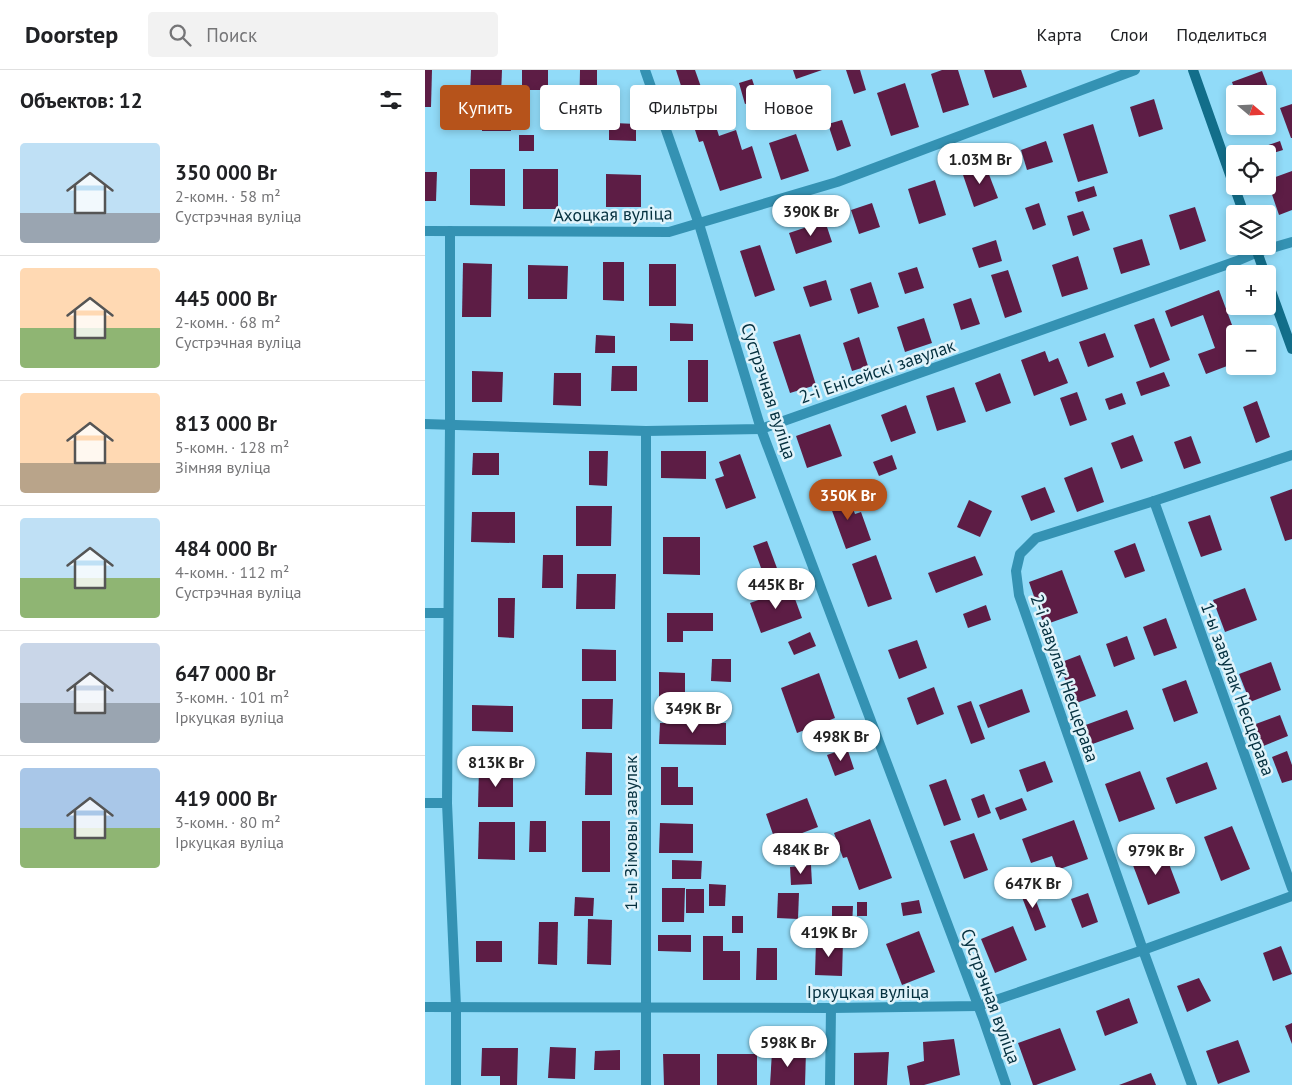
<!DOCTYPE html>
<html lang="ru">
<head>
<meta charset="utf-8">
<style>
  :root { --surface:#fff; --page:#f2f2f2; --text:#202124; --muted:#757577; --line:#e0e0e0; --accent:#b6531b }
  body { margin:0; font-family:"PT Sans",sans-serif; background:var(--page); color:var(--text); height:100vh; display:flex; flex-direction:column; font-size:19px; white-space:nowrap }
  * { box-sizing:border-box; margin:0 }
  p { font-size:16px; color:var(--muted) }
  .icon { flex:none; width:28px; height:28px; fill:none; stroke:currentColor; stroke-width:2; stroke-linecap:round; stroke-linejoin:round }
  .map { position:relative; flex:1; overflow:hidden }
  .side { display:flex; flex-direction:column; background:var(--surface); width:425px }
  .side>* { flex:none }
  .hud { position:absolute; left:15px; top:15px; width:475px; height:45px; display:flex; gap:10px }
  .needle { width:32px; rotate:109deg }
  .buttons { position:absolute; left:801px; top:15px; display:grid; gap:10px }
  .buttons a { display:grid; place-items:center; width:50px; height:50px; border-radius:5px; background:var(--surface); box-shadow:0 2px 8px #0003; font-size:25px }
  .price { position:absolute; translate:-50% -42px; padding:0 11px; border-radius:18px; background:#fff; color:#222; font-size:16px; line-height:32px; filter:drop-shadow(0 1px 2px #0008) }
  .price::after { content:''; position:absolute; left:50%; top:30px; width:15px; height:11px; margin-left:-8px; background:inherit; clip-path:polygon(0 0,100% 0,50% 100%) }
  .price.on { background:var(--accent); color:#fff }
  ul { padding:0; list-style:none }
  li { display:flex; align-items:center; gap:15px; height:125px; padding:0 20px }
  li+li { border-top:1px solid var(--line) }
  li span { display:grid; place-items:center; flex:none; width:140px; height:100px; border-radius:5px; color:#555 }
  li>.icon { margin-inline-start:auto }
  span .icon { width:60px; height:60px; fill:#fffc; stroke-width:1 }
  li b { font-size:21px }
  h2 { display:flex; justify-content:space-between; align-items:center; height:60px; padding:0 20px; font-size:21px }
  .tag { padding:0 18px; border-radius:5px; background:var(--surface); box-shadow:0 2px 8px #0003; font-size:18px; line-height:45px }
  .tag.on { background:var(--accent); color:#fff }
  header { display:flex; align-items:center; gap:30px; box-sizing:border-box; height:70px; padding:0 25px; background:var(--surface); border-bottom:1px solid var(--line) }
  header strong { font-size:24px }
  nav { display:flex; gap:28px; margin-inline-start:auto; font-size:18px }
  .search { width:350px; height:45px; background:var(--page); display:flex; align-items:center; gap:12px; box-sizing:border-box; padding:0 18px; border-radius:5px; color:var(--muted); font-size:19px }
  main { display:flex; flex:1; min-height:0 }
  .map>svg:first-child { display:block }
  .building { fill:#5d1d45 }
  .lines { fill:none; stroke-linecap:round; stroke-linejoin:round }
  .minor { stroke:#3492b3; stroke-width:10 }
  .tertiary { stroke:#3492b3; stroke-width:10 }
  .secondary { stroke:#126e8a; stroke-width:10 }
  .labels { text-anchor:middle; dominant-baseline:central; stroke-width:5; stroke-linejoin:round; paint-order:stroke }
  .street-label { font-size:18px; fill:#04303f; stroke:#e1f3fa }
</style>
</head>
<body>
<header>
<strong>Doorstep</strong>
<div class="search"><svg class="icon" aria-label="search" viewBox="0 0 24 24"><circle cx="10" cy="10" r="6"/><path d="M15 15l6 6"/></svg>Поиск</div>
<nav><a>Карта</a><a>Слои</a><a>Поделиться</a></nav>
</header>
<main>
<section class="side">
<h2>Объектов: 12<svg class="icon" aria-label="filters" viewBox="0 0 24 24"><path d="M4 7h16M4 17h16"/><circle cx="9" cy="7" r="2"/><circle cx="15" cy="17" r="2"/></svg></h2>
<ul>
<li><span style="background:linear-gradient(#bfe0f5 70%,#9aa5b1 0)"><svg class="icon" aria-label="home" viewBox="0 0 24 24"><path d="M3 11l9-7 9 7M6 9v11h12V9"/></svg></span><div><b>350 000 Br</b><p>2-комн. · 58 m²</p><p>Сустрэчная вуліца</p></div></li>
<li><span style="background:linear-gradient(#ffd9b3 60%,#8fb573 0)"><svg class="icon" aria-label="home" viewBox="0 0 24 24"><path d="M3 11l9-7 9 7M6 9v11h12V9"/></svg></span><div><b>445 000 Br</b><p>2-комн. · 68 m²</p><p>Сустрэчная вуліца</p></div></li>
<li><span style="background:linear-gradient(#ffd9b3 70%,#b9a48a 0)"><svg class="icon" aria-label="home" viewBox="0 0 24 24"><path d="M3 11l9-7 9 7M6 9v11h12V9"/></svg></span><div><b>813 000 Br</b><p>5-комн. · 128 m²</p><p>Зімняя вуліца</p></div></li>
<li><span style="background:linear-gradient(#bfe0f5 60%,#8fb573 0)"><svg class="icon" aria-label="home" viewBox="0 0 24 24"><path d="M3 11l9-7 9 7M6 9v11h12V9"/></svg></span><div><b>484 000 Br</b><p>4-комн. · 112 m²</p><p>Сустрэчная вуліца</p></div></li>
<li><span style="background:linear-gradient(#c9d6e8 60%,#9aa5b1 0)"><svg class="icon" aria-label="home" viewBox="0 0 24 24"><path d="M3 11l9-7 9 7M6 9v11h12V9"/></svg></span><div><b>647 000 Br</b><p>3-комн. · 101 m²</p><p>Іркуцкая вуліца</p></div></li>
<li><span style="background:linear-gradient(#a9c7e8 60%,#8fb573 0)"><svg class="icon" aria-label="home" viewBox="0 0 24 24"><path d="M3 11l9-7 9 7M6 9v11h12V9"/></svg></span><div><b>419 000 Br</b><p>3-комн. · 80 m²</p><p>Іркуцкая вуліца</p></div></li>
</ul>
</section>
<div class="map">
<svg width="867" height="1015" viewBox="0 0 867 1015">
  <rect width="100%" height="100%" fill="#91dbf8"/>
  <g class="building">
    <polygon points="0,0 7,0 6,37 0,37"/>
    <polygon points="46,0 77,0 76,25 45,24"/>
    <rect x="97" y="0" width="26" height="20"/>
    <polygon points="155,0 172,0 172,27 189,27 189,53 211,54 211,71 184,70 184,50 154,50"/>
    <polygon points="251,0 270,0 276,17 258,22"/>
    <polygon points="368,0 397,0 371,9"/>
    <polygon points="421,0 435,0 441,20 429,24"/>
    <polygon points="517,0 533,0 544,35 518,43 506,4"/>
    <polygon points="559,0 596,0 602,17 568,28"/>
    <polygon points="837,1 845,22 839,24 811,24 807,12"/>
    <polygon points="327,9 334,30 320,34 314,13"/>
    <polygon points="480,13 494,57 466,66 452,23"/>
    <polygon points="729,29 738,59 714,67 705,37"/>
    <polygon points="867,34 867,68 866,68 855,38"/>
    <rect x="57" y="41" width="29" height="20"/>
    <polygon points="288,47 294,66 311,60 317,80 327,76 337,108 295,121 278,71 274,72 268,54"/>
    <polygon points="417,50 426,76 412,81 403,54"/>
    <polygon points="668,54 683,103 653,112 638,64"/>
    <polygon points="371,64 384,101 356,110 344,73"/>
    <rect x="94" y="65" width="15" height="16"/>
    <polygon points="621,71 628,92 602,100 596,80"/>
    <polygon points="855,71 858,80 842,85 842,84 837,84 835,78"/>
    <polygon points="584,79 590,95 569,103 563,86"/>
    <polygon points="560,94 573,128 549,137 537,102"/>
    <polygon points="45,99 80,99 80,136 45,135"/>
    <rect x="98" y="99" width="35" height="40"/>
    <polygon points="867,101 867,140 854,145 842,110"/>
    <polygon points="0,102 12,102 11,131 0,131"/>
    <polygon points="181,104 216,105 216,137 181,137"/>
    <polygon points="510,110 521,145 494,154 483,119"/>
    <polygon points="669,116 672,126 653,132 650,122"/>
    <polygon points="447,133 455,157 434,164 426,140"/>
    <polygon points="614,133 621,155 608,160 600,138"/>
    <polygon points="770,137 781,171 755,180 744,145"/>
    <polygon points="658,141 665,160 648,166 642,146"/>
    <polygon points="400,151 407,172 371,184 364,163"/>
    <polygon points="717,169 725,195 696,204 688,178"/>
    <polygon points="571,170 577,191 554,198 547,178"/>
    <polygon points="335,175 350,220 330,227 315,181"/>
    <polygon points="653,186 663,219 637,227 627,195"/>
    <polygon points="178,192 199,192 199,231 178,230"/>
    <polygon points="38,193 67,194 66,247 37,247"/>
    <rect x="224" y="194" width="27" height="42"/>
    <polygon points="103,195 143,196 142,229 103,229"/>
    <polygon points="492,197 499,218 480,224 473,203"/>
    <polygon points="583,200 597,242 580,248 566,205"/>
    <polygon points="401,210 407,230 385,237 378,217"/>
    <polygon points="446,212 454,237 433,244 425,219"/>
    <polygon points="794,220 810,263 810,271 807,272 810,282 810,293 781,304 773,284 790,278 778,245 746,257 740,241"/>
    <polygon points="546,228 555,254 536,260 528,234"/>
    <polygon points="499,248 507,273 480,282 472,257"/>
    <polygon points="729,248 745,290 725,298 709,255"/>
    <polygon points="245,253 268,254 268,271 245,271"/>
    <polygon points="680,263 689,287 663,297 654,272"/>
    <polygon points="375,264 391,315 365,323 348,272"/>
    <polygon points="171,265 190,266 190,283 170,283"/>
    <polygon points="434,267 443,296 427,301 418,273"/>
    <polygon points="620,281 624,292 633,288 643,313 609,326 596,290"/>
    <rect x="263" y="290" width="20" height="42"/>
    <polygon points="187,296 212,296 212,321 186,321"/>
    <polygon points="47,301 78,302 77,332 47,332"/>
    <polygon points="739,302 745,316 716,326 711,312"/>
    <polygon points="129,303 156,303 156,336 128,335"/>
    <polygon points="575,303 586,333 561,342 550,313"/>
    <polygon points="529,317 541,352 512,361 501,326"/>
    <polygon points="652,322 662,350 645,356 635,328"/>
    <polygon points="697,323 701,334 684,340 680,329"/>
    <polygon points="832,331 845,367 831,373 818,337"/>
    <polygon points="481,335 491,363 466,372 456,345"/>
    <polygon points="405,354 417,386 382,398 371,366"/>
    <polygon points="708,365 718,391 696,399 686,373"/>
    <polygon points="766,366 776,393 759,399 749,372"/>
    <polygon points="164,381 183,381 182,416 164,415"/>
    <polygon points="236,381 281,381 281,409 236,408"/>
    <polygon points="48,383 74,383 74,405 47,405"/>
    <polygon points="315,384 331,428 301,439 290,409 299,406 294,392"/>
    <polygon points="467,385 472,399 454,406 448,392"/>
    <polygon points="667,397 679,432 652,442 639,408"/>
    <polygon points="620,417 630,442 606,451 596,426"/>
    <polygon points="867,419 867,469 860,471 845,427"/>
    <polygon points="421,420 430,444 436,442 446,470 421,479 402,427"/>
    <polygon points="544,430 567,441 555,467 532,457"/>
    <polygon points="151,436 187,436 186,476 151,476"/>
    <polygon points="47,442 90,442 90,473 46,472"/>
    <polygon points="785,445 797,480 776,487 763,452"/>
    <polygon points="238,467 275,467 275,505 238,504"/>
    <polygon points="342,471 353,501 339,506 328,476"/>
    <polygon points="710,473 720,501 700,508 689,481"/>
    <polygon points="118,485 138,485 138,518 117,518"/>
    <polygon points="451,485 467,529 443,537 427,494"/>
    <polygon points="550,486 558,505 511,523 503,503"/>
    <polygon points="637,500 653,543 619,555 604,512"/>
    <polygon points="152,504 191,504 190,539 151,539"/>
    <polygon points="366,518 377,548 336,563 325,533"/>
    <polygon points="820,518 832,550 800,562 788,530"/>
    <polygon points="73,528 90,528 89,568 73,567"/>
    <polygon points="561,535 566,550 543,558 538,544"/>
    <polygon points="242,543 288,543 288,561 258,561 258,572 242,572"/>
    <polygon points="741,548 752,578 729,586 718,557"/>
    <polygon points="385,562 391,576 369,585 363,572"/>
    <polygon points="702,566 710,589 689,597 681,574"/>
    <polygon points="492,570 502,598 474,609 463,580"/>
    <polygon points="157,579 191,580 191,611 157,611"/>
    <polygon points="655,585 671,626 649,634 634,593"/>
    <polygon points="287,589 306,589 306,612 286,611"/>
    <polygon points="846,592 856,620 825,632 814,604"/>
    <polygon points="234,602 260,603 260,632 234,632"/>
    <polygon points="394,603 410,648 372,663 356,618"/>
    <polygon points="761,610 773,643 749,652 737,619"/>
    <polygon points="509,617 519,644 492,655 482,628"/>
    <polygon points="597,619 605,642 563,658 554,635"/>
    <polygon points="157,629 188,629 187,659 157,659"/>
    <polygon points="546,631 560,669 546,674 532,636"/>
    <polygon points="47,635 88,636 88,662 47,661"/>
    <polygon points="702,640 709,659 662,676 655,657"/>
    <polygon points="855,645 863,666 836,677 828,655"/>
    <polygon points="235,653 301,653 301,675 234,674"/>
    <polygon points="422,678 429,699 410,706 402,685"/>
    <polygon points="862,681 867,695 867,710 857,713 847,687"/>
    <polygon points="161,682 187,683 187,725 160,725"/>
    <polygon points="620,691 628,712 602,722 594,700"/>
    <polygon points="782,692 792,719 751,734 741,708"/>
    <polygon points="236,697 253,697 253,717 268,717 268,735 236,735"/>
    <polygon points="54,699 88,699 88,737 53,737"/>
    <polygon points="715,701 730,739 694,752 680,714"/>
    <polygon points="521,709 536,750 519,756 504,715"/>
    <polygon points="559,724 566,743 553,748 546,729"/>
    <polygon points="382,728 393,757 351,773 341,744"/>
    <polygon points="597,728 602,740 575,750 570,738"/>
    <polygon points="445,749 467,808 434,820 422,787 418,788 409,763"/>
    <polygon points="649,750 663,789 632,800 627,786 606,793 597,769"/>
    <polygon points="105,751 121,751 121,782 104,782"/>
    <rect x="157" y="751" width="28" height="51"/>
    <polygon points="54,752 90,752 90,790 53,789"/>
    <polygon points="235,753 268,754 268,783 234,783"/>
    <polygon points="807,756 825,799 796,811 779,767"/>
    <polygon points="549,763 563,800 539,809 525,771"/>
    <polygon points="738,778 755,823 723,835 706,790"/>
    <polygon points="247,790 277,791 276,809 247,809"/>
    <polygon points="386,795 387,814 366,815 365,797"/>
    <polygon points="284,814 301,815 300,836 284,836"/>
    <polygon points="237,818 260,818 259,852 237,852"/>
    <polygon points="606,818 621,857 610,861 595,822"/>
    <rect x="261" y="819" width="18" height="24"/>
    <polygon points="353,823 374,823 373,849 352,848"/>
    <polygon points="663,823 673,852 657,858 646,829"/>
    <polygon points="150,827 169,828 168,846 149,846"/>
    <polygon points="494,830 497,843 478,846 476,833"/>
    <rect x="432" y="832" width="10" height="14"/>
    <polygon points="407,836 428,836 427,856 407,855"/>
    <rect x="307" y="846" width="11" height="17"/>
    <polygon points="163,849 187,850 186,895 162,894"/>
    <polygon points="114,852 133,852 132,895 113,894"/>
    <polygon points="588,856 602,890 570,903 556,869"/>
    <polygon points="494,861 510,902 477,915 461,874"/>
    <polygon points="233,865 266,865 266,882 233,881"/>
    <polygon points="278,866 298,866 298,881 315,881 315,910 278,910"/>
    <rect x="51" y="871" width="26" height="21"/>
    <polygon points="391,871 418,871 417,906 390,905"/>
    <polygon points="856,876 867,904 848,911 838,883"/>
    <polygon points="332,878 352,878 352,910 331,910"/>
    <polygon points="774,908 786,931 762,942 752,916"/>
    <polygon points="704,928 713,953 680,966 671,941"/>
    <polygon points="867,953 867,974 860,956"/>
    <polygon points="635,958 651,1000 611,1015 608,1015 593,973"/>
    <polygon points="529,969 535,1005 499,1015 485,1015 482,996 499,991 498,972"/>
    <polygon points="813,970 825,1002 793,1014 781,981"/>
    <polygon points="125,977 151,978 150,1009 123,1008"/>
    <polygon points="57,978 93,978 92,1015 75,1015 75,1006 56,1006"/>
    <polygon points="195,980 195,1000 169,1000 170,981"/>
    <polygon points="381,981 380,1015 345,1015 347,982"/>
    <polygon points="464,982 462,1015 429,1015 429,983"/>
    <polygon points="238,984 275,984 275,1015 239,1015"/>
    <rect x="292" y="984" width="40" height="31"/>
    <polygon points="726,1003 731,1015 694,1015"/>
  </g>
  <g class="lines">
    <g class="minor">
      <polyline points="220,0 274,154 336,359 559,951 581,1015"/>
      <polyline points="25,161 25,355 22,733 31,937 31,1015"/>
      <polyline points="0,354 221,361 336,359 812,191 833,182 867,172"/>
      <polyline points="729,431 867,818"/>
      <polyline points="0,543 23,543"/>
      <polyline points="0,733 22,733"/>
      <polyline points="221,1015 221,361"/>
      <polyline points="405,1015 406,938"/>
      <polyline points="767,1015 718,880 594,525 591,501 595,484 611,468 729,431 867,385"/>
    </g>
    <g class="tertiary">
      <polyline points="0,161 244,162 412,112 710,0"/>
      <polyline points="0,937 406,938 553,936 718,880 867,826"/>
    </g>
    <g class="secondary">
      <polyline points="768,0 819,144"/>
      <polyline points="830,176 840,204"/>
      <polyline points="842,210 867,279"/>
    </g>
  </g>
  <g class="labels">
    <g class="street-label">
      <text transform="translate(188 144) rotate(-1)">Ахоцкая вуліца</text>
      <text transform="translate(452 301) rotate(-19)">2-і Енісейскі завулак</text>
      <text transform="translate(344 321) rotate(72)">Сустрэчная вуліца</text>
      <text transform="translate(640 608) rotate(71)">2-і завулак Несцерава</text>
      <text transform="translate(813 619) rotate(70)">1-ы завулак Несцерава</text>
      <text transform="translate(205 763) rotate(-90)">1-ы Зімовы завулак</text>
      <text x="443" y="921">Іркуцкая вуліца</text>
      <text transform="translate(566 926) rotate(70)">Сустрэчная вуліца</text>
    </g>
  </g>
</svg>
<div class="buttons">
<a><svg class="needle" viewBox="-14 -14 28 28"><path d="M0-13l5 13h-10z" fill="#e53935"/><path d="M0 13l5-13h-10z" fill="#757577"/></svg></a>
<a><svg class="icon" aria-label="locate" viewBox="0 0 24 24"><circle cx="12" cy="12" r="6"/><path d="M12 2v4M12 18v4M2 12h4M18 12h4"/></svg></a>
<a><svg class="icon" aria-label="layers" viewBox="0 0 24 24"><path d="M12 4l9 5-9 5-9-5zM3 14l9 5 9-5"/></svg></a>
<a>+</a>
<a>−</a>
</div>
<b class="price" style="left:555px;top:115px">1.03M Br</b>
<b class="price" style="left:386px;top:167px">390K Br</b>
<b class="price on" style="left:423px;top:451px">350K Br</b>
<b class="price" style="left:351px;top:540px">445K Br</b>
<b class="price" style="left:268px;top:664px">349K Br</b>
<b class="price" style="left:416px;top:692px">498K Br</b>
<b class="price" style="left:71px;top:718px">813K Br</b>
<b class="price" style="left:376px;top:805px">484K Br</b>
<b class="price" style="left:731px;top:806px">979K Br</b>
<b class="price" style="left:608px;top:839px">647K Br</b>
<b class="price" style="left:404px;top:888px">419K Br</b>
<b class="price" style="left:363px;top:998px">598K Br</b>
<div class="hud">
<a class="tag on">Купить</a>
<a class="tag">Снять</a>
<a class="tag">Фильтры</a>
<a class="tag">Новое</a>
</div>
</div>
</main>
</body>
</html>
